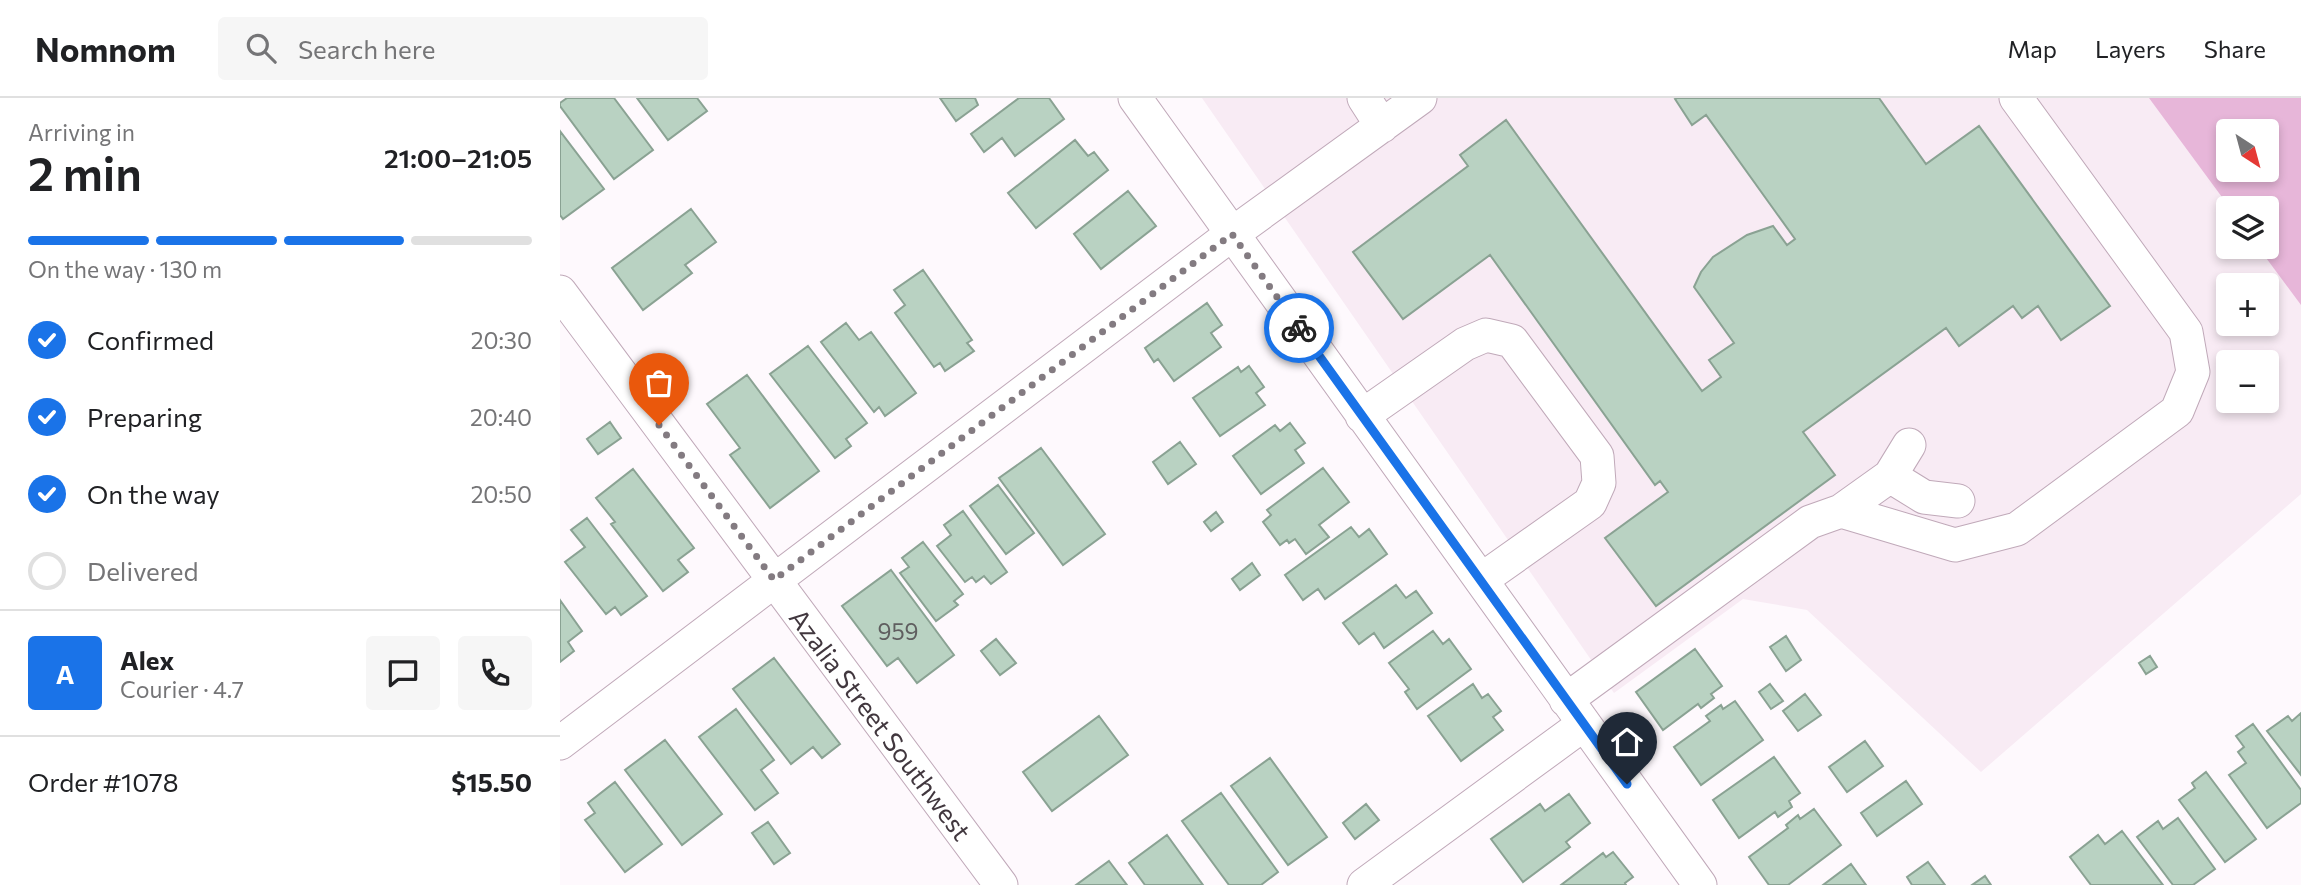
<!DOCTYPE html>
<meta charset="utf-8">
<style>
body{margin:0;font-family:Commissioner,sans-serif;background:#f6f6f6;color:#202124;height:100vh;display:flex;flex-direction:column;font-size:26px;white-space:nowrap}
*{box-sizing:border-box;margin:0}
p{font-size:23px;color:#757577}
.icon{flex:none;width:38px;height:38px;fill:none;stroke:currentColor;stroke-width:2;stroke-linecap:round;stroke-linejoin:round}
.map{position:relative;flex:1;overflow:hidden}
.sheet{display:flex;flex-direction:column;background:#fff;width:560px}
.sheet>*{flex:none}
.needle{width:46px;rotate:144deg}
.controls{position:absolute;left:1656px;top:21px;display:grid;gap:14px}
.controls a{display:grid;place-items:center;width:63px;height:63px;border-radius:7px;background:#fff;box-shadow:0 4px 10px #0003;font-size:35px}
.pin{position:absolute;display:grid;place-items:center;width:60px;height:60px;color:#fff;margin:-72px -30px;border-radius:50% 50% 50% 0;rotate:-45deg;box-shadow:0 0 7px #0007}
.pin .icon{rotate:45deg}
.courier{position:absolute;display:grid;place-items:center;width:70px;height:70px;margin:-35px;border:5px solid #1a73e8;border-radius:50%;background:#fff;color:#222;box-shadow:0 2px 9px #0007}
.summary em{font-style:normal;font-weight:600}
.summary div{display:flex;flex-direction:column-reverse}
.summary{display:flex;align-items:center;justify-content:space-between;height:119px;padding:0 28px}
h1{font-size:46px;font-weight:600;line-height:52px}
.bar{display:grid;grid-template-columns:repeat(4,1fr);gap:10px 7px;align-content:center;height:84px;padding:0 28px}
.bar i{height:9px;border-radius:5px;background:#e0e0e0}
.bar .active{background:#1a73e8}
.bar p{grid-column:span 4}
.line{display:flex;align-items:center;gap:18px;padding:0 28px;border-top:2px solid #e0e0e0}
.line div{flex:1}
.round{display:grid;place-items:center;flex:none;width:74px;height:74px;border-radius:7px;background:#f6f6f6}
ol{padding:0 28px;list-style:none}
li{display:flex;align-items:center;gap:21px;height:77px}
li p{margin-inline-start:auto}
li .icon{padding:7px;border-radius:50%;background:#1a73e8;color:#fff;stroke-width:4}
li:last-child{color:#757577}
li i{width:38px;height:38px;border:4px solid #e0e0e0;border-radius:50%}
header{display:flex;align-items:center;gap:42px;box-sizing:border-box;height:98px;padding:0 35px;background:#fff;border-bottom:2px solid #e0e0e0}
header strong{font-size:33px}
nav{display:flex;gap:38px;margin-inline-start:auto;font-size:24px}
.search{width:490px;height:63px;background:#f6f6f6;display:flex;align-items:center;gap:18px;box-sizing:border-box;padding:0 24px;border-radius:7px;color:#757577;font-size:26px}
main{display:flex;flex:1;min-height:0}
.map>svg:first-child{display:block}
.built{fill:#f8ebf4;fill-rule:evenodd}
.green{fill:#e7b6d9;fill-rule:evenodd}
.building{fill:#b9d2c2;stroke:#8aa293;stroke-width:2}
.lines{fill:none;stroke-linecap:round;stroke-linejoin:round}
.minor-casing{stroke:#c0a9b9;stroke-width:35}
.minor{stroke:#fff;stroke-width:33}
.done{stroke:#837b81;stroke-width:7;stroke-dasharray:0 12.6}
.route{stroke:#1a73e8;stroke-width:9}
.labels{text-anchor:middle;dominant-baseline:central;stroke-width:5;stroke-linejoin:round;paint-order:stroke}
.number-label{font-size:23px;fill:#5f5e5f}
.street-label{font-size:26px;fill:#41373e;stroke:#fff}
</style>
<header>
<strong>Nomnom</strong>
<div class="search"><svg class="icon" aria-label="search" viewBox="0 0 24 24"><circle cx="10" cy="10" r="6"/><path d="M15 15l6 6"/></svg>Search here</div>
<nav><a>Map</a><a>Layers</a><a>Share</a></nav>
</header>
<main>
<section class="sheet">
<div class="summary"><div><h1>2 min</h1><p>Arriving in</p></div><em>21:00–21:05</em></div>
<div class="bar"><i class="active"></i><i class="active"></i><i class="active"></i><i></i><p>On the way · 130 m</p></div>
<ol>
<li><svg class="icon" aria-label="check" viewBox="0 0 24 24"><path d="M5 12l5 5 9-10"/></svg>Confirmed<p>20:30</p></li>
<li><svg class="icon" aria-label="check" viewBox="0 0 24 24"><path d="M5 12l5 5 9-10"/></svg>Preparing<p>20:40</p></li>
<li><svg class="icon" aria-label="check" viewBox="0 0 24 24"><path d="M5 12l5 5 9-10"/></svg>On the way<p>20:50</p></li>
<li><i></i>Delivered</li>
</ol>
<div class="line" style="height:126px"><b class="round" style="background:#1a73e8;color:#fff">A</b><div><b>Alex</b><p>Courier · 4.7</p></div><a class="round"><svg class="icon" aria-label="chat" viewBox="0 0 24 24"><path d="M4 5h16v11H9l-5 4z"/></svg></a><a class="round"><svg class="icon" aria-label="phone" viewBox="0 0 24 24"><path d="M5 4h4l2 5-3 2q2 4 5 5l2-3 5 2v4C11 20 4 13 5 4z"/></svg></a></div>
<div class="line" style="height:91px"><div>Order #1078</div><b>$15.50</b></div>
</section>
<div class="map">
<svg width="1741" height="787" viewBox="0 0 1741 787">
<rect width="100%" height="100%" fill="#fef9fd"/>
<path class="built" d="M642 0H1741V396L1421 674 1247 512 1183 501 1054 595ZM1668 33H1706V72H1668ZM1668 110H1706V149H1668ZM1668 187H1706V226H1668ZM1668 264H1706V303H1668Z"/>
<path class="green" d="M1589 0H1741V207L1698 149H1706V110H1670ZM1668 33H1706V72H1668Z"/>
<path class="building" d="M7 0H54L93 52 54 81 0 8V5Z
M77 0H137L147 13 108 42Z
M380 0H415L418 7 396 23Z
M459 0H489L504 21 455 58 442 40 424 54 411 36Z
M1117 0H1319L1366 66 1419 28 1550 208 1501 242 1478 208 1462 220 1453 208 1399 248 1386 230 1243 334 1275 377 1096 508 1045 440 1108 394 1100 383 1095 387 930 157 843 221 793 154 908 68 900 57 946 22 1142 293 1161 279 1149 262 1174 245 1134 189 1141 174 1153 159 1187 137 1213 128 1227 147 1235 141 1146 17 1132 27 1115 1Z
M0 33 44 91 3 121 0 117Z
M515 42 528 58 534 54 548 72 476 130 448 95Z
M568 93 596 128 541 171 514 136Z
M131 111 156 144 125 167 132 175 83 212 52 170Z
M363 172 412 242 407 245 414 253 385 273 380 265 374 269 335 215 345 207 334 192Z
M647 205 662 227 651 235 661 249 614 283 598 261 594 264 585 250Z
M286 225 299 242 311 234 356 295 325 318 319 309 314 314 261 244Z
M248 248 307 325 286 341 291 348 275 360 210 276Z
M689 268 704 289 696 295 705 307 660 338 633 300 678 269 681 274Z
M187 277 259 373 210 410 170 357 180 350 147 306Z
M50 324 61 340 38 356 27 341Z
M730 325 745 345 735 352 744 365 701 396 673 358 715 327 720 333Z
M620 344 636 366 608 386 593 364Z
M481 350 545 436 503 467 439 380Z
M763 370 789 404 759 427 769 439 746 456 735 441 729 445 727 442 720 447 703 424 711 417 707 412Z
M73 371 134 450 118 462 128 474 103 493 51 426 55 424 36 400Z
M438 387 474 435 446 456 410 408Z
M403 413 447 474 431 486 424 478 416 484 412 479 405 484 377 448 391 437 384 427Z
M656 414 663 424 651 433 644 424Z
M27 420 87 498 61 517 55 509 46 516 5 464 25 449 11 432Z
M791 429 799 439 809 431 827 456 765 501 758 491 743 502 725 477Z
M363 444 403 496 394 503 398 507 376 523 340 475 349 469 342 460Z
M692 465 700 477 680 492 672 481Z
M331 472 394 557 357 585 338 560 327 568 282 508Z
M836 487 846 500 856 493 872 515 824 550 814 535 799 546 783 525Z
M0 502 22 533 8 544 14 553 0 564Z
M873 533 883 546 889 541 911 571 857 611 845 594 849 591 829 565Z
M1226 538 1241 562 1226 573 1210 549Z
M436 541 456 565 440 577 421 553Z
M1135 551 1162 588 1151 596 1154 600 1141 610 1138 606 1103 632 1076 594Z
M1590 558 1597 569 1586 576 1579 565Z
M214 560 280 646 262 660 253 649 231 666 173 591Z
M913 586 922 600 928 596 941 613 933 619 943 632 901 663 868 618Z
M1210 586 1223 603 1211 611 1199 594Z
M1245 596 1261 617 1238 633 1223 613Z
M1175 603 1203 642 1141 687 1114 649 1150 623 1146 618 1161 607 1163 611Z
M176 611 214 662 201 672 218 695 195 712 139 639Z
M1741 615V677L1707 633 1728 618 1732 623Z
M539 618 568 657 492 713 463 674Z
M1693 626 1741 692V705L1707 730 1669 677 1686 665 1678 654 1684 649 1676 638Z
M105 642 162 716 122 747 65 672Z
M1305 643 1323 668 1287 694 1269 669Z
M1214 659 1240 695 1229 703 1232 709 1218 719 1215 714 1179 740 1153 702Z
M710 660 767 739 728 767 671 688Z
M1646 674 1696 741 1665 764 1619 702 1635 690 1632 685Z
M1346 683 1362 706 1317 738 1301 715Z
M55 684 102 746 65 774 25 722 35 715 28 705Z
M661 695 718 774 701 787H669L622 723Z
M1009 696 1030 725 1006 744 1010 749 963 784 931 741 980 706 985 713Z
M806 706 819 722 795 741 783 725Z
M1254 711 1281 747 1228 787H1209L1189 759 1228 730 1226 727 1238 717 1240 721Z
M1618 720 1655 771 1633 787H1613L1577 739 1598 723 1603 731Z
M208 724 230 755 214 766 192 735Z
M1562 733 1603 787H1531L1510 759 1538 737 1545 746Z
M607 737 643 787H585L569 765Z
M1053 754 1073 779 1065 785 1066 787H1001L1043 755 1046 759Z
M549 763 567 787H516Z
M1368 764 1385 787H1352L1347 779Z
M1291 766 1306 787H1263Z
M1425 778 1431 787H1412Z"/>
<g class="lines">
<g class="minor-casing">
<path id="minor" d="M575 0 1140 787
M804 0 822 28
M0 194 441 787
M802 318 905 246 926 237 952 243 1037 358 1039 385 1030 405 921 482
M1330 378 1364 399 1398 403
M1281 413 1395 447 1457 431 1617 313 1633 274 1626 234 1456 0
M1006 602 1250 424 1281 413 1330 378 1349 347
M0 645 672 136 860 0
M804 787 1024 626"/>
</g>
<use href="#minor" class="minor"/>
</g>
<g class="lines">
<path class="done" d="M99 327 214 482 672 136 739 230"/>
<path class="route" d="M739 230 1067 686"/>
</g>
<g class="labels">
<g class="number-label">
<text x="338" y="533">959</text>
</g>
<g class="street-label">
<text transform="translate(321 626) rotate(53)">Azalia Street Southwest</text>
</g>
</g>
</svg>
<div class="controls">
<a><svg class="needle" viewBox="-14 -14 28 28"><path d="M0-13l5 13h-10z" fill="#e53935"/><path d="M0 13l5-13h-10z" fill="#757577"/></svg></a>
<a><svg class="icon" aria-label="layers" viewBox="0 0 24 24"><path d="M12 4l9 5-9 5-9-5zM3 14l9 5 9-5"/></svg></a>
<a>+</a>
<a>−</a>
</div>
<div class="pin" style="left:99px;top:327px;background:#ea580c"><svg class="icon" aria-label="bag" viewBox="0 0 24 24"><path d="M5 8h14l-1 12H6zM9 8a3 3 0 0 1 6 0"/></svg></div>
<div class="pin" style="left:1067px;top:686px;background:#1f2937"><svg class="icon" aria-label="home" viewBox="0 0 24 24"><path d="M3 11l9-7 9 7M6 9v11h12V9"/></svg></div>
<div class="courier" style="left:739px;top:230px"><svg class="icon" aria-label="bike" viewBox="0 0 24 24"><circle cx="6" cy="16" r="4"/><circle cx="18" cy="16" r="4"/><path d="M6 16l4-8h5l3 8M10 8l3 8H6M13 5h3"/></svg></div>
</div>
</main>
